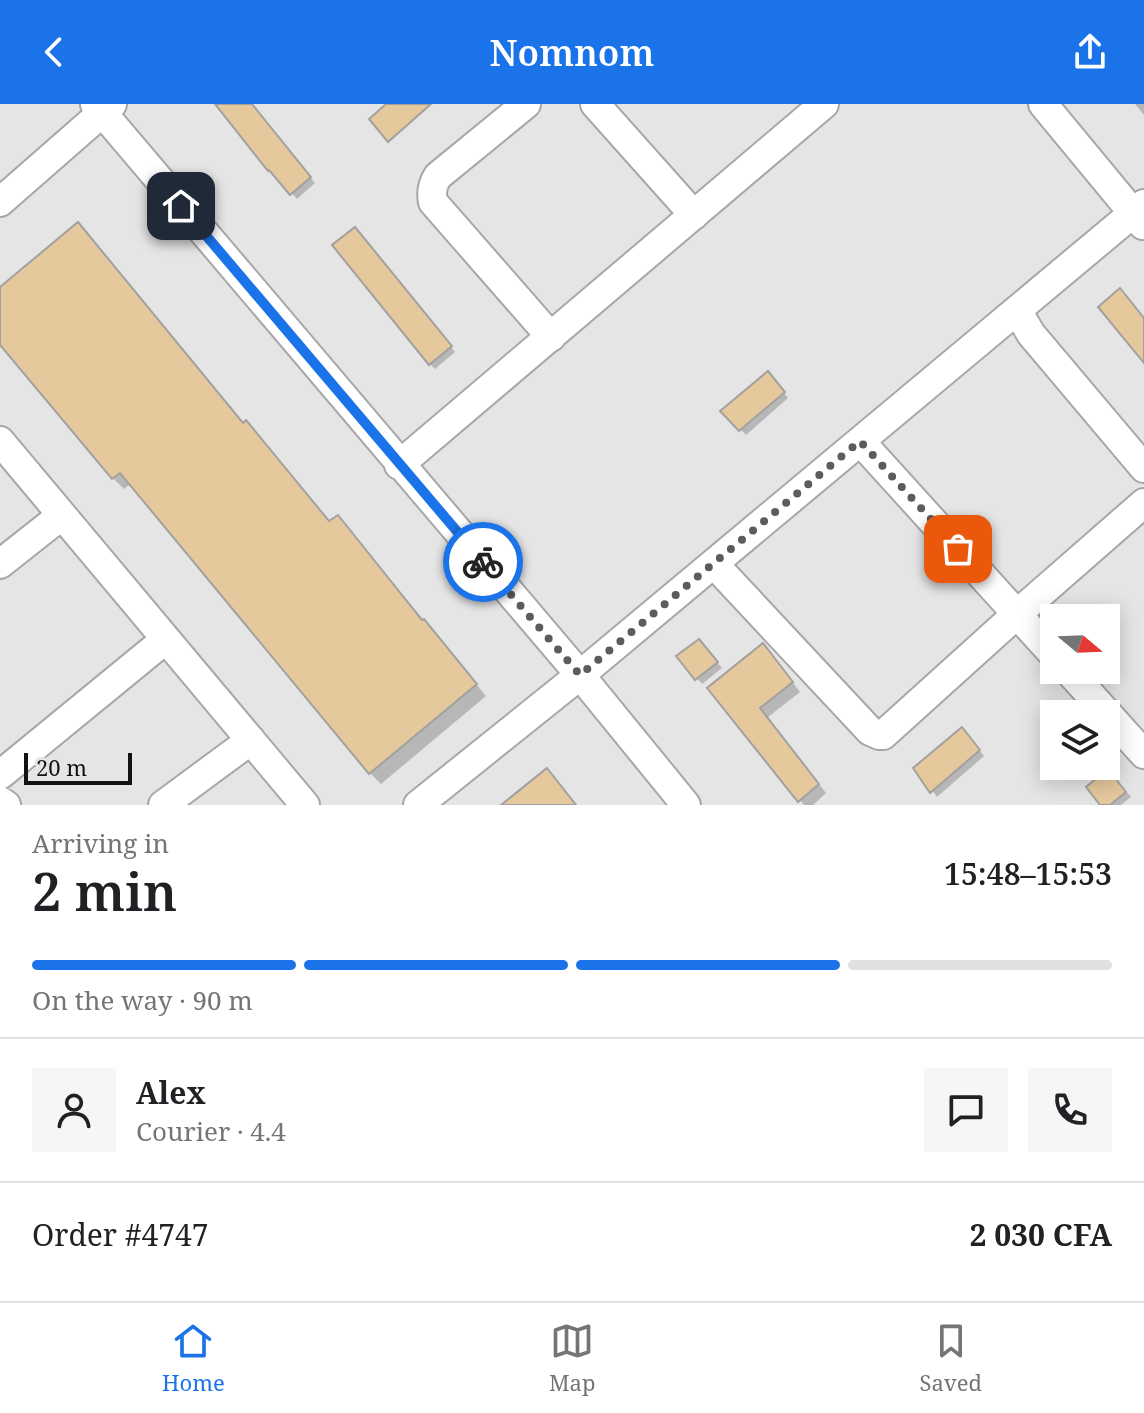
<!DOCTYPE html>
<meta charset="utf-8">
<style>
body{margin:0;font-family:"Noto Serif",serif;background:#f6f6f6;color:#202124;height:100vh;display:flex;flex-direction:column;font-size:30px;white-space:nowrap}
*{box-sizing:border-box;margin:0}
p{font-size:26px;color:#757577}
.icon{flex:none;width:44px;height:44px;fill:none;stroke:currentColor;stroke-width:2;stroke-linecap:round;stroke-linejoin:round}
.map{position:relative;height:701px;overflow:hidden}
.sheet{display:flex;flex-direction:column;background:#fff;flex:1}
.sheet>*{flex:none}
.needle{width:52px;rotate:109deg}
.controls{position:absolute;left:1040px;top:500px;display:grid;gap:16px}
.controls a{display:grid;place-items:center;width:80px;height:80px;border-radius:0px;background:#fff;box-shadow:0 4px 20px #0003;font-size:40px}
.scale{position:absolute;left:24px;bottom:20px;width:108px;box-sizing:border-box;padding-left:8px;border:4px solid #131313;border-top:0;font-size:22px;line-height:28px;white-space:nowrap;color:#131313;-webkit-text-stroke:6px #e5e5e6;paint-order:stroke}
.pin{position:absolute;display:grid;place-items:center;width:68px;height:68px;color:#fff;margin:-34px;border-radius:16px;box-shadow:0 4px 12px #0006}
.courier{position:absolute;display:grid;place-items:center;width:80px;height:80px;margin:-40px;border:6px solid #1a73e8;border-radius:50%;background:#fff;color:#222;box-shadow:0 2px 10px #0007}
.head em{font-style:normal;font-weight:600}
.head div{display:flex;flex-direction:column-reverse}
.head{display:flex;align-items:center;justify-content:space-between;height:136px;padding:0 32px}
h1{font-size:52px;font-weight:600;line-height:60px}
.bar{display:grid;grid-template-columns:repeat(4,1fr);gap:12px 8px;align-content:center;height:96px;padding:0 32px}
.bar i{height:10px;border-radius:6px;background:#e0e0e0}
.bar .current{background:#1a73e8}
.bar p{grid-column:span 4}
.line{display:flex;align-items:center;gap:20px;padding:0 32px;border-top:2px solid #e0e0e0}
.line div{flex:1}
.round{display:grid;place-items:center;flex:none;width:84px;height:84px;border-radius:0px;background:#f6f6f6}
header{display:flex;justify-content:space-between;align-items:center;height:104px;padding:0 32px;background:#1a73e8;color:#fff;font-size:36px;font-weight:600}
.dock{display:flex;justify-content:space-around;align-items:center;height:112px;border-top:2px solid #e0e0e0;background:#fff;font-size:22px;color:#757577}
.dock a{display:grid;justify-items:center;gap:4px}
.dock .current{color:#1a73e8}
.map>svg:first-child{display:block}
.shadow{fill:#0003}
.building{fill:#e6c89d;stroke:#a2a1a0;stroke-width:2}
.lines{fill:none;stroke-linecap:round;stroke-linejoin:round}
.minor-casing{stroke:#a7a7a8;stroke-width:32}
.minor{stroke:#fff;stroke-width:28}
.done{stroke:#5c5c5d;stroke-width:8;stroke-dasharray:0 14.4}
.route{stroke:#1a73e8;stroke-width:10}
</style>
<header><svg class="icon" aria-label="back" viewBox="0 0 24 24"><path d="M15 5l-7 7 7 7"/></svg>Nomnom<svg class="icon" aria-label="share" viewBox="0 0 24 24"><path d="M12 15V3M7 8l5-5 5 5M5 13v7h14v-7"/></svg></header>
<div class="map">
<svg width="1144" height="701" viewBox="0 0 1144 701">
<rect width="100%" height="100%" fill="#e5e5e6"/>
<path class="shadow" d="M1135 0H1144V11Z
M277 33 315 79 297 95 253 44Z
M360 130 455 248 435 265 430 260Z
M0 186 244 320 246 318 330 419 348 424 486 592 381 680 370 669 131 379 124 385 113 374 0 238Z
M773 275 788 294 746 331 723 308Z
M1106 530 1116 542 1106 551Z
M704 542 722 564 702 580 679 553Z
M771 550 800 588 768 613 826 689 813 701H804L800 696 710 584Z
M967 631 984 652 937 693 916 664Z
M1109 667 1131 693 1121 701H1103Z"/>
<path class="building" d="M215 0H252L311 73 290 91 269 66 268 67Z
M386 0H431L388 38 369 15Z
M78 118 243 319 246 316 329 417 338 411 422 516 424 515 477 580 369 670 120 369 112 375 0 241V183Z
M355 123 452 242 429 261 332 141Z
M1120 184 1144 214V259L1098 203Z
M768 267 785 288 739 327 720 307Z
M699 535 718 558 695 576 676 552Z
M763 539 793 578 760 604 819 680 798 698 707 584Z
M962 623 980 646 930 689 913 664Z
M547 664 576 701H501Z
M1108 665 1126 688 1110 701H1100L1086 683Z"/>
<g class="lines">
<g class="minor-casing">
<path id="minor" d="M95 0 580 571 686 701
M526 0 438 72C432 81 431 88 433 98L551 233
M595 0 694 111
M1043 0 1143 121
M0 98 112 0
M1017 206 1031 230 1144 364
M0 337 305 701
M860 337 1054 551
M399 361 824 0
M0 460 62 411
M714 460 870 627 879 631H883L1017 510 1144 399
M1068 566 1144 650
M0 671 166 535
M0 697 6 701
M163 701 251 636
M418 701 580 571 1144 100"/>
</g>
<use href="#minor" class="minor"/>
</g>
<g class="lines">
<path class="done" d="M483 458 580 571 860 337 958 445"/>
<path class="route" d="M181 102 483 458"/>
</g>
</svg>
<div class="controls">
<a><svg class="needle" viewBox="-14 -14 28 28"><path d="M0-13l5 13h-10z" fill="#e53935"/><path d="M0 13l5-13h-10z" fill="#757577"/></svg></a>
<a><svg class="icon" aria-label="layers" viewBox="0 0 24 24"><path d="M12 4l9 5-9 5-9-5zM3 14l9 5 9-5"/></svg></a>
</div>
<div class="scale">20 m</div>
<div class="pin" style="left:958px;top:445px;background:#ea580c"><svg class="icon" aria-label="bag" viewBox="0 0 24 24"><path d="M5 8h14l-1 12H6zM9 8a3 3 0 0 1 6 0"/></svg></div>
<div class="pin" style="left:181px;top:102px;background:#1f2937"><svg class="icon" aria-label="home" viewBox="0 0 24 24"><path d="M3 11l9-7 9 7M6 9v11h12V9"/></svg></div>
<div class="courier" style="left:483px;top:458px"><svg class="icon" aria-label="bike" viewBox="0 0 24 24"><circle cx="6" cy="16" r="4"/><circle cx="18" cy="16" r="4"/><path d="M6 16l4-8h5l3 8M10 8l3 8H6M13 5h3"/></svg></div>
</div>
<section class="sheet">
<div class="head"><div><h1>2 min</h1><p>Arriving in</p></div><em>15:48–15:53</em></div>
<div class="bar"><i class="current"></i><i class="current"></i><i class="current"></i><i></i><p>On the way · 90 m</p></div>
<div class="line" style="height:144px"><a class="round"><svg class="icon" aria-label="person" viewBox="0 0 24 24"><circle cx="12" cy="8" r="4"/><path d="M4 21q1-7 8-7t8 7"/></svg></a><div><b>Alex</b><p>Courier · 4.4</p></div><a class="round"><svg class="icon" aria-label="chat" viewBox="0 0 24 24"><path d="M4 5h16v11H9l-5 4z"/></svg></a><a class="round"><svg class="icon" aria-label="phone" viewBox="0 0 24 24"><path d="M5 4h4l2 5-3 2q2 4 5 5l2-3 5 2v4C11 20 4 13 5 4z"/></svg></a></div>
<div class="line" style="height:104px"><div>Order #4747</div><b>2 030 CFA</b></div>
</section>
<nav class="dock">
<a class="current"><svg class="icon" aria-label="home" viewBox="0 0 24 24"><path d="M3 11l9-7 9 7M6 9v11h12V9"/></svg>Home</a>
<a><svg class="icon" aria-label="map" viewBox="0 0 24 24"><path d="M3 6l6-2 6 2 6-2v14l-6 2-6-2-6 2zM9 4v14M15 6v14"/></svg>Map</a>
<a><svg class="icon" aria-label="saved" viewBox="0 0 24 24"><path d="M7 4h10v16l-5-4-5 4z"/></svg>Saved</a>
</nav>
